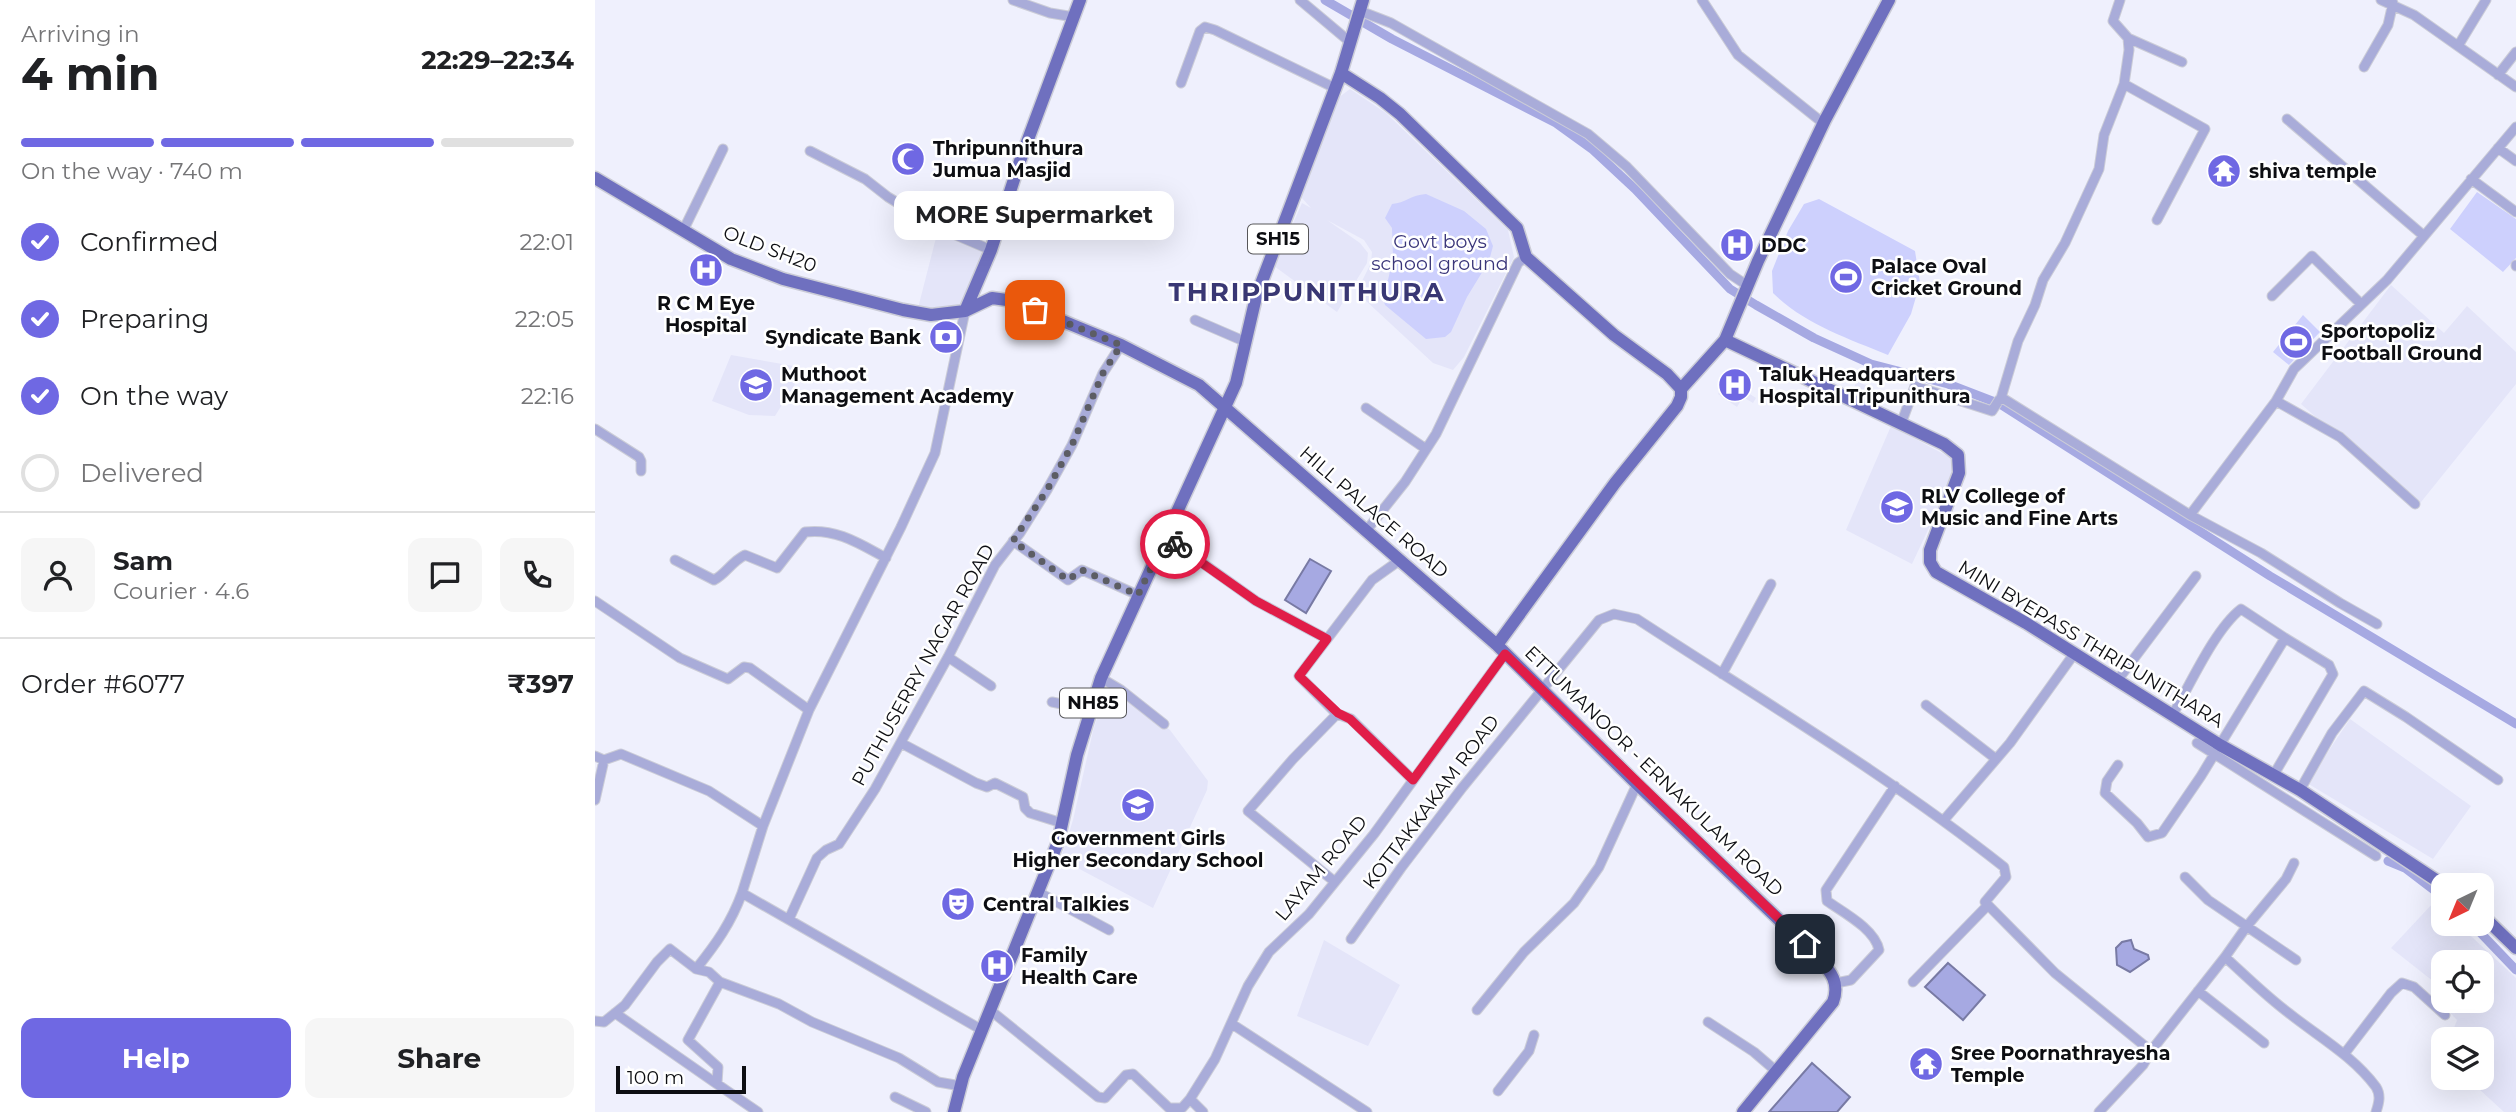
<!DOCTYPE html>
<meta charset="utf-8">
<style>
body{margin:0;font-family:Montserrat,sans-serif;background:#f6f6f6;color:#202124;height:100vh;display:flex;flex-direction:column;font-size:26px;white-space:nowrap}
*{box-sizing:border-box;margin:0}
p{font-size:23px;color:#757577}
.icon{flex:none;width:38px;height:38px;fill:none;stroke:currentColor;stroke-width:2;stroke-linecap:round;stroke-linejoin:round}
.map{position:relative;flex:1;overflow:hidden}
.panel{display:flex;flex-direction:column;background:#fff;width:595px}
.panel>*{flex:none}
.needle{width:46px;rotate:223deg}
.controls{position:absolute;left:1836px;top:873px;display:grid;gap:14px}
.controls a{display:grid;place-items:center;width:63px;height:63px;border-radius:14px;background:#fff;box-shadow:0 7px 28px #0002;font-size:35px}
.scale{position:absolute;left:21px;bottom:18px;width:130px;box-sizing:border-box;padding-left:7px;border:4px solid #0d0e12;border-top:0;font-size:19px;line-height:24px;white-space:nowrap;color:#0d0e12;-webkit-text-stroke:5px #fff;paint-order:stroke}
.pin{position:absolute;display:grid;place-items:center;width:60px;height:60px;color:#fff;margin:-30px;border-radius:14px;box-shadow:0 4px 10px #0006}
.courier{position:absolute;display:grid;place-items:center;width:70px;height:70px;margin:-35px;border:5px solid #e11d48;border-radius:50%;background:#fff;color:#222;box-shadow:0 2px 9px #0007}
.bubble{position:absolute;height:49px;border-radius:14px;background:#fff;box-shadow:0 7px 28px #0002;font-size:23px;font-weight:700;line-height:49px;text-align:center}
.head em{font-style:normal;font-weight:700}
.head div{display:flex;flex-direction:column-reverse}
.head{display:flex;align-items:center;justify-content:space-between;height:119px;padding:0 21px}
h1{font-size:46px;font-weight:700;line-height:52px}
.bar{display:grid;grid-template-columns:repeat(4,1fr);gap:10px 7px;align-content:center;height:84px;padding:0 21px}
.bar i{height:9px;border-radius:5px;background:#e0e0e0}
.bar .active{background:#6f68e3}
.bar p{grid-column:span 4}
.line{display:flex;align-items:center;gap:18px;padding:0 21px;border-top:2px solid #e0e0e0}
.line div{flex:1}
.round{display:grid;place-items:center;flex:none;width:74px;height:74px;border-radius:14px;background:#f6f6f6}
ol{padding:0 21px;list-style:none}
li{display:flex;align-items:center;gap:21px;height:77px}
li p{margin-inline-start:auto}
li .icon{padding:7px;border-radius:50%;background:#6f68e3;color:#fff;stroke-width:4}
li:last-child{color:#757577}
li i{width:38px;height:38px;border:4px solid #e0e0e0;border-radius:50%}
.action{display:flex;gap:14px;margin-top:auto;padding:14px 21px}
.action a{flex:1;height:80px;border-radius:14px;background:#6f68e3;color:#fff;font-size:28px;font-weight:700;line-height:80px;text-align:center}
.action a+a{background:#f6f6f6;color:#202124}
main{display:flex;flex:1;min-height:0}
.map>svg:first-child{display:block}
.built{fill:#e4e5f9}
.green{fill:#cdd0fd}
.water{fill:#a6a9e2;stroke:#787aa4;stroke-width:2}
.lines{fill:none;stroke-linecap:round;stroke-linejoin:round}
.canal{stroke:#a6a9e2;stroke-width:9}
.minor-casing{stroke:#cbccd7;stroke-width:11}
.major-casing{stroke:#cbccd7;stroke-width:15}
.minor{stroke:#a9acd9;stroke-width:9}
.major{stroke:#6f70bf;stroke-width:12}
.done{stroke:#5c5d64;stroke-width:7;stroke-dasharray:0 12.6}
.route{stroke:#e11d48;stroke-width:9}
.labels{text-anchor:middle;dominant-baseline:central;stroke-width:5;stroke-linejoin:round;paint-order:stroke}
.shield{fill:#fff;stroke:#565659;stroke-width:2}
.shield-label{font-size:18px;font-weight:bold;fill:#0d0e12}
.poi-label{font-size:19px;font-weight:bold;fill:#0d0e12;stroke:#fff;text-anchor:start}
.park-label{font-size:19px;fill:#3a367a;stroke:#fff}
.street-label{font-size:19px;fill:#0d0e12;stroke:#fff}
.district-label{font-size:26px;font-weight:bold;letter-spacing:2px;fill:#393773;stroke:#fff}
</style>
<main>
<section class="panel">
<div class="head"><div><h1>4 min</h1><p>Arriving in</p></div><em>22:29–22:34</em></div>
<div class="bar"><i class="active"></i><i class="active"></i><i class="active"></i><i></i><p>On the way · 740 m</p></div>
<ol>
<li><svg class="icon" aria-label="check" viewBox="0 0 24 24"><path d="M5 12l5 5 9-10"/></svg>Confirmed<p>22:01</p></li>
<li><svg class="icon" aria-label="check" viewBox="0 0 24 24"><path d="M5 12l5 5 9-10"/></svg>Preparing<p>22:05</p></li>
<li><svg class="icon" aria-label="check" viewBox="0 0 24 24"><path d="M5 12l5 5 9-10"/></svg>On the way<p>22:16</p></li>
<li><i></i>Delivered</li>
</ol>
<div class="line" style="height:126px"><a class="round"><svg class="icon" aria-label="person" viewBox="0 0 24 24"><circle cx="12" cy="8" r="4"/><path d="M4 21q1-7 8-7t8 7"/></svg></a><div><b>Sam</b><p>Courier · 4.6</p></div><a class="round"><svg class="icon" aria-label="chat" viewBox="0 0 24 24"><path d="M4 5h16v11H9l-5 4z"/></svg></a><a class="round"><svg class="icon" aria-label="phone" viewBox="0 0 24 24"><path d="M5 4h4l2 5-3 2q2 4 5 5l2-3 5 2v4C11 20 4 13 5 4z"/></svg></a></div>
<div class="line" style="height:91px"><div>Order #6077</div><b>₹397</b></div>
<div class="action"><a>Help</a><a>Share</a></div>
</section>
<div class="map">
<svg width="1921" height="1112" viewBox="0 0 1921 1112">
<rect width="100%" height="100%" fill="#eff0fd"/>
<path class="built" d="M755 89 791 113 913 230 919 257 869 357 858 370 838 363 769 299 764 287 776 263 777 252 769 240 732 220 765 243 773 253 772 263 742 312 679 266 707 203 716 208 706 197 733 120 743 98Z
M343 230 392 253 367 307 323 308Z
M1796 285 1849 333 1872 306 1921 352V384L1822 507 1706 404Z
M136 355 210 368 180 416 154 415 117 401Z
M1139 371 1153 380 1147 389 1161 398 1158 403 1148 397 1142 407 1123 394Z
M1264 382 1284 392 1278 403 1258 396 1257 392 1261 383Z
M1296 426 1358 459 1355 483 1317 564 1251 530Z
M512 686 542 705 575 730 613 781 612 790 558 908 475 864 467 855 478 820 498 731Z
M1755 719 1876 806 1838 859 1712 783Z
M1839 902 1848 911V924H1863L1921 978V1112H1909L1872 1078H1886V1040L1855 1039 1862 1020 1847 1004 1849 1001H1886V962H1848V989L1796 948Z
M729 940 805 985 773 1046 702 1016Z"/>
<path class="green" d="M1882 192 1921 219V258L1908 272 1855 229Z
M831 194 869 211 891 229 898 246 894 261 872 297 856 332 850 337 831 339 790 305 785 289 793 280 798 258 797 228 790 218 797 204C810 203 816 195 831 194Z
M1224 199 1320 251 1325 283 1316 314 1293 355C1252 338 1209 324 1178 293L1177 271 1193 231 1209 204Z
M1708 315 1725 332 1694 365 1678 352Z"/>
<path class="water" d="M715 559 736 571 711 613 690 600Z
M1536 940 1539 949 1553 955 1554 959 1535 972 1522 965 1521 948 1527 942Z
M1353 963 1390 995 1368 1020 1330 987Z
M1217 1063 1255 1097 1242 1112H1174Z"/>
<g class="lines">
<path class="canal" d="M730 0 797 39 961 123 997 149 1040 189 1135 289 1161 305 1219 338 1276 364 1353 384 1405 404 1675 576 1921 724
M1793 861 1810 868 1848 897
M1877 924 1921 970"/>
<g class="minor-casing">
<path id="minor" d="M418 0 455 13 479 17
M705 0 755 42
M1107 0 1143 55 1228 123
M1786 0 1819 15 1921 87
M765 11 796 23 993 134 1032 167 1135 274 1153 286
M1533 38 1587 62
M1863 46 1891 0
M1769 67 1793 25 1798 3
M1903 75 1921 52
M586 83 605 31 610 27 620 30 740 88
M1529 84 1610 129 1562 220
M1692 119 1829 236
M1903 148 1921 161
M215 151 270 179 293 197 342 227 396 250
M1876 179 1921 212
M88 231 128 149
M1921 266V265
M1677 296 1717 256 1766 304
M370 311 340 453 306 527 214 710 168 826 147 893 387 1030
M600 320 651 342
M1406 398 1423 341 1440 305 1448 280 1470 243 1504 169 1509 135 1529 84 1534 50 1533 38 1518 21 1525 0
M1681 401 1745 437 1820 504
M771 408 831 449
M1306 424 1320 386 1397 411 1404 400 1409 399 1595 515 1681 401 1699 369 1792 280 1921 127
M0 429 44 457 46 461V471
M1595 515 1666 553 1745 603 1782 624
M771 531 810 482 841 434 923 263 931 257
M571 537 661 601 732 639
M418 541 473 580 487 570 543 595
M80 560 119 580C131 574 136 562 150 555L182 568 210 532C241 528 265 544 291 558
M0 601 85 658 133 679 149 667 155 668 214 710
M353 657 396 686
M1127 674 1176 584
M506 678 526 690 569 724
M1522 681 1601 576
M457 702 496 710
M1331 705 1401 759
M742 714 756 719 818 780
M306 743 381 783 392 787 400 783 428 797 430 808 435 813 467 823
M1602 743 1781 856
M0 756 9 760 26 754 114 791 168 826
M1523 765 1512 781 1510 793 1542 823 1553 837 1567 833 1606 776 1690 638 1646 609C1620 629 1595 685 1578 714
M1678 776 1738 674 1734 665 1690 638
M1705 790 1737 733 1769 691 1811 717 1903 780
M0 800 9 760
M1349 820 1415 743 1479 654
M1590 877 1613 900 1701 960
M740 882 653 811 698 759 742 714 704 676 777 580 805 560
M443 892 514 930
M194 919 222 858 231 850 244 844 280 789 353 657 400 565 425 533 452 490 477 445 508 373 526 345
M756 939 806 868 867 788 1004 620 1019 614 1042 619C1166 700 1293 775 1409 867L1411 877 1390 902 1460 973 1556 1051 1548 1065 1504 1112
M1630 957C1652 977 1672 997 1695 1014 1724 1037 1758 1056 1781 1087 1786 1095 1784 1103 1781 1112
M101 969 114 972 125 982 184 1004 217 1022 304 1058 343 1082 366 1086
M1318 982 1393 905
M1241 983 1256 980 1284 950C1280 929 1249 913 1232 901L1231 890 1300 786
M1603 991 1669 1043
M395 1010 503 1097 510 1098 531 1075 538 1074 574 1108H587L595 1099
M882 1010 929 952 979 903 1004 867 1042 784
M20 1013 122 1084 123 1067 93 1040 125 982
M0 1021 9 1022 30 1005 62 962 75 949 101 969C121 944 136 923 147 893
M1113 1022 1159 1052 1181 1071
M637 1024 772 1112
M1556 1051 1630 957 1652 926 1691 879 1699 863
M1750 1053 1796 993 1807 983 1819 987 1850 1015
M122 1084 163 1112
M903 1091 934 1051 939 1035
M300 1097 331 1112
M608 1112 595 1099 620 1059 653 986 674 952 714 914 779 834 910 654"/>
</g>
<g class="major-casing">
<path id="major" d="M746 73 785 98 805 114 922 228 931 257 1019 335 1072 374 1086 389V397L1082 406 1020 483 902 645
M0 178 136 259 188 279 308 310 336 315 370 311 397 298 419 301 526 345 604 385 902 645 1042 784 1224 958C1236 972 1245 983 1238 1002L1148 1112
M370 311 396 250 425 161 485 0
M1130 340 1349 444 1363 455 1364 473 1335 550V562L1341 572 1431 623 1625 745 1705 790 1850 886
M1086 389 1130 340 1163 261 1230 120 1294 0
M1886 914 1921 948
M359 1112 368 1077 463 842 482 755 506 678 641 383 661 297 746 73 768 0"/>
</g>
<use href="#minor" class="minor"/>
<use href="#major" class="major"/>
</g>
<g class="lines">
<path class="done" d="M440 310 526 345 508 373 477 445 452 490 418 541 473 580 487 570 543 595 571 537 580 544"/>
<path class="route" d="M580 544 661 601 732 639 704 676 743 713 755 719 818 780 910 654 1210 944"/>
</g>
<defs>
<g id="mosque-disc" transform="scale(1.75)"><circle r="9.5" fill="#6f68e3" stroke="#fff"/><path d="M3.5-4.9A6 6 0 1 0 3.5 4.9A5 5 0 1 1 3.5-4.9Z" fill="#fff"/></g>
<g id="temple-disc" transform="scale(1.75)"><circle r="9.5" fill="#6f68e3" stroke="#fff"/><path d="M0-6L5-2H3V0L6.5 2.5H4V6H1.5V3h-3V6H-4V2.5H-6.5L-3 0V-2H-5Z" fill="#fff"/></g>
<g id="hospital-disc" transform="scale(1.75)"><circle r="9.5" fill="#6f68e3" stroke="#fff"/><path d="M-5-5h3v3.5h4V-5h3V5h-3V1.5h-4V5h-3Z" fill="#fff"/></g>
<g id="stadium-disc" transform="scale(1.75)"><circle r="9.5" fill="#6f68e3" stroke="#fff"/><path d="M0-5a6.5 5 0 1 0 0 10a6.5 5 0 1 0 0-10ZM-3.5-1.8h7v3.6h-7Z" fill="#fff"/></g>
<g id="bank-disc" transform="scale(1.75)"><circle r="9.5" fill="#6f68e3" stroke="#fff"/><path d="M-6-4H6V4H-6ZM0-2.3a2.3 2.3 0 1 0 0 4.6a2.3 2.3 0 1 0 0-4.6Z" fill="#fff"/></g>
<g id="university-disc" transform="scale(1.75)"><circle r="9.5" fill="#6f68e3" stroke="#fff"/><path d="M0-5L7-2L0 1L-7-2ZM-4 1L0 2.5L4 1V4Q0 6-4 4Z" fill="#fff"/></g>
<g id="school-disc" transform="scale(1.75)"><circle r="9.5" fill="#6f68e3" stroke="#fff"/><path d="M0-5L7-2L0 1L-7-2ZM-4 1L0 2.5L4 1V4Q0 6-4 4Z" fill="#fff"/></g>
<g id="theatre-disc" transform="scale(1.75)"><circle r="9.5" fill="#6f68e3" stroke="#fff"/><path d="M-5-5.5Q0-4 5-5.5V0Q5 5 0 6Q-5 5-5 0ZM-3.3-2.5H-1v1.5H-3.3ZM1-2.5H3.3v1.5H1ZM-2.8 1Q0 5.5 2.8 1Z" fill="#fff"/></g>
</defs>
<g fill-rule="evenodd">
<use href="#mosque-disc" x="313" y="159"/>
<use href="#temple-disc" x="1629" y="171"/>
<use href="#hospital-disc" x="1142" y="245"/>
<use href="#hospital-disc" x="111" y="270"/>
<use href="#stadium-disc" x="1251" y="277"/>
<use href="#bank-disc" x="351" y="337"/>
<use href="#stadium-disc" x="1701" y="342"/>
<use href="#university-disc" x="161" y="385"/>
<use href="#hospital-disc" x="1140" y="385"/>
<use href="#university-disc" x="1302" y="507"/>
<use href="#school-disc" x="543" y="805"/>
<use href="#theatre-disc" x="363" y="904"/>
<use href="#hospital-disc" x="402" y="966"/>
<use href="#temple-disc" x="1331" y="1064"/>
</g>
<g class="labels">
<g class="shield">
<rect x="653" y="224.5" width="60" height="29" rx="5"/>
<rect x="465" y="688.5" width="66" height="29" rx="5"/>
</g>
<g class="shield-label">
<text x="683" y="239">SH15</text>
<text x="498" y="703">NH85</text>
</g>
<g class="poi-label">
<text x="338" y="148">Thripunnithura<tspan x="338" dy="22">Jumua Masjid</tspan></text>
<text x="1654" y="171">shiva temple</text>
<text x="1166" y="245">DDC</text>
<text x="1276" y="266">Palace Oval<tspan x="1276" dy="22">Cricket Ground</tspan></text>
<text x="111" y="303" text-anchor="middle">R C M Eye<tspan x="111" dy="22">Hospital</tspan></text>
<text x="1726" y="331">Sportopoliz<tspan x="1726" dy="22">Football Ground</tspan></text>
<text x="326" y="337" text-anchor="end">Syndicate Bank</text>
<text x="186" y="374">Muthoot<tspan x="186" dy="22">Management Academy</tspan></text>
<text x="1164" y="374">Taluk Headquarters<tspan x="1164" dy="22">Hospital Tripunithura</tspan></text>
<text x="1326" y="496">RLV College of<tspan x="1326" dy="22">Music and Fine Arts</tspan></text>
<text x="543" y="838" text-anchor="middle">Government Girls<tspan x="543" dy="22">Higher Secondary School</tspan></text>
<text x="388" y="904">Central Talkies</text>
<text x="426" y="955">Family<tspan x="426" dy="22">Health Care</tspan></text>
<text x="1356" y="1053">Sree Poornathrayesha<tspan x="1356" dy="22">Temple</tspan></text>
</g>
<g class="park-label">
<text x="845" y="241">Govt boys<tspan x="845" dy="22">school ground</tspan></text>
</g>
<g class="street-label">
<text transform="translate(175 249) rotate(21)">OLD SH20</text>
<text transform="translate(779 512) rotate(41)">HILL PALACE ROAD</text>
<text transform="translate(1496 644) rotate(31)">MINI BYEPASS THRIPUNITHARA</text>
<text transform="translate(328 665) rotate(-61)">PUTHUSERRY NAGAR ROAD</text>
<text transform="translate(1059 771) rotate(44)">ETTUMANOOR - ERNAKULAM ROAD</text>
<text transform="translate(836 802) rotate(-53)">KOTTAKKAKAM ROAD</text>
<text transform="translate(726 868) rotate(-50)">LAYAM ROAD</text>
</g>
<g class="district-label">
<text x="712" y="292">THRIPPUNITHURA</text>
</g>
</g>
</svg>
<div class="controls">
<a><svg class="needle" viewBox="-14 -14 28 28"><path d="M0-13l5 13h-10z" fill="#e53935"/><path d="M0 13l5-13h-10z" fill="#757577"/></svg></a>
<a><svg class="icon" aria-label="locate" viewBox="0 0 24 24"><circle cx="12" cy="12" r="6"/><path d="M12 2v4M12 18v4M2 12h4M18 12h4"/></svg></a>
<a><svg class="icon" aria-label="layers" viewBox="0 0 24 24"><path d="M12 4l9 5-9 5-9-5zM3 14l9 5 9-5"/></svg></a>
</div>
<div class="scale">100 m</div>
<div class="pin" style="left:440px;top:310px;background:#ea580c"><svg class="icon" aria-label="bag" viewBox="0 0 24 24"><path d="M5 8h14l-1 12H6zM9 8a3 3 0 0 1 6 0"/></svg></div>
<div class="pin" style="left:1210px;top:944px;background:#1f2937"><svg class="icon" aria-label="home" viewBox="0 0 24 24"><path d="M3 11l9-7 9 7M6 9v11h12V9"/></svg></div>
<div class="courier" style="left:580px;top:544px"><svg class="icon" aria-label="bike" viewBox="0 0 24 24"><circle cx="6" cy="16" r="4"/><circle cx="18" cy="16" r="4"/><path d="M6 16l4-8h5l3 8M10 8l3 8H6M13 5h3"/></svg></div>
<div class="bubble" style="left:299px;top:191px;width:280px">MORE Supermarket</div>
</div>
</main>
